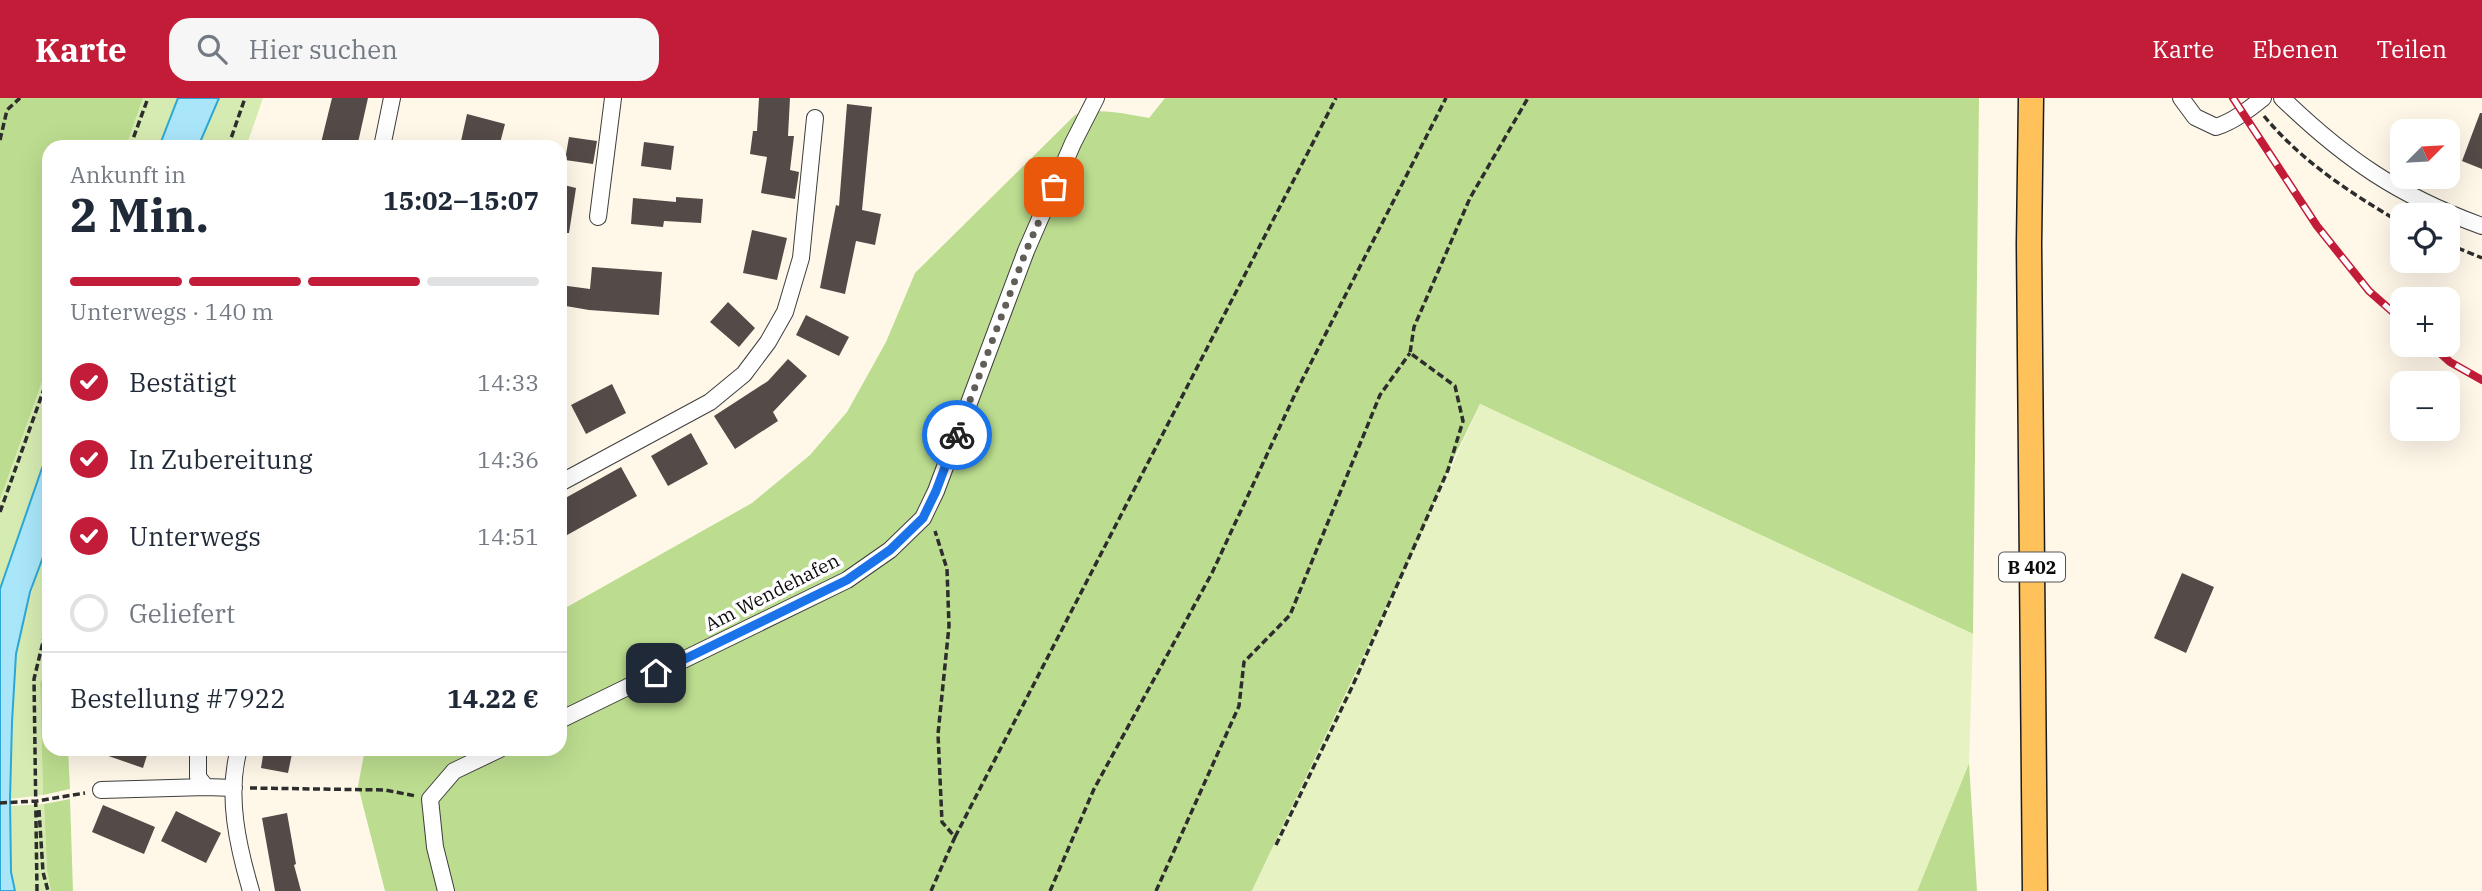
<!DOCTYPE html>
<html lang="de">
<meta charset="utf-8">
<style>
body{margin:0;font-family:"IBM Plex Serif",serif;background:#f6f6f7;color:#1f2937;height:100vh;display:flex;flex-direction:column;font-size:26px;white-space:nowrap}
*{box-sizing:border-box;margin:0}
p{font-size:23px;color:#747a83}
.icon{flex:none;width:38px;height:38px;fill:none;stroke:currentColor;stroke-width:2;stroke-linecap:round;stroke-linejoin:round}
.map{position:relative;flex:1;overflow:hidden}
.sheet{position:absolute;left:42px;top:42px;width:525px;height:616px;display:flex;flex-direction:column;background:#fff;border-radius:21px;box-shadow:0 7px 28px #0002}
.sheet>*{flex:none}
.needle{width:46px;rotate:66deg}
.buttons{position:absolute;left:2390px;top:21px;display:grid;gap:14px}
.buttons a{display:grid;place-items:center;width:70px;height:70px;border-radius:14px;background:#fff;box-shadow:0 7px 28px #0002;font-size:35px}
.pin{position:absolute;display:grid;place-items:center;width:60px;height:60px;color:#fff;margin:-30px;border-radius:14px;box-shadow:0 4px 10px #0006}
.courier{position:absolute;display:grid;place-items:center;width:70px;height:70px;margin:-35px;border:5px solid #1a73e8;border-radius:50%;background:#fff;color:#222;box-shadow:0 2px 9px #0007}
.summary em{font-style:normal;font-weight:800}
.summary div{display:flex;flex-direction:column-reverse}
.summary{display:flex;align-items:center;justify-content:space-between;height:119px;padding:0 28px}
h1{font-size:46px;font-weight:800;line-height:52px}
.bar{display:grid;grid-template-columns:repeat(4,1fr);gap:10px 7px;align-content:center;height:84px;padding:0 28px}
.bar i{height:9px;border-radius:5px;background:#e0e1e3}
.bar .active{background:#c21c39}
.bar p{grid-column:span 4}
.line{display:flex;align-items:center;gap:18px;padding:0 28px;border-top:2px solid #e0e1e3}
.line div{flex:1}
ol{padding:0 28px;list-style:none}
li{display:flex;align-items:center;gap:21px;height:77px}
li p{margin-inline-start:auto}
li .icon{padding:7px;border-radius:50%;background:#c21c39;color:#fff;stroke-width:4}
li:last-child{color:#747a83}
li i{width:38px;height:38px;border:4px solid #e0e1e3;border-radius:50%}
header{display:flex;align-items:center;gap:42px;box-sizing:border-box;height:98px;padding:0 35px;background:#c21c39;color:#fff}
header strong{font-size:33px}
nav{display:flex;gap:38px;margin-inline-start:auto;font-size:24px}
.search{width:490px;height:63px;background:#f6f6f7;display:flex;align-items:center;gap:18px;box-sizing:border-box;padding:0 24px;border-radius:21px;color:#747a83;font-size:26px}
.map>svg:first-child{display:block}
.green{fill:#d6ebb1}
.forest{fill:#bcdd8f}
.pitch{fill:#e7f2c3}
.water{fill:#aae6fa;stroke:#2da7d5;stroke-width:2}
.building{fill:#544a47}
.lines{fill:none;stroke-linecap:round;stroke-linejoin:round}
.minor-casing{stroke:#3e3e3e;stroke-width:18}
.primary-casing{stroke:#1c1c1c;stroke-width:27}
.path{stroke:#2d2d2d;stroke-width:3.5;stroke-dasharray:7 3.5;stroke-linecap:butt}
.minor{stroke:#fff;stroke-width:16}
.primary{stroke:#ffc159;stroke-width:24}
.rail-casing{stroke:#c21c39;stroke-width:8}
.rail{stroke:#fff;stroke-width:5;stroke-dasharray:16;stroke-linecap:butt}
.done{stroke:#605e59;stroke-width:7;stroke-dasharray:0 12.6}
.route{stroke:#1a73e8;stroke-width:9}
.labels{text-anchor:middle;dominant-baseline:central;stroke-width:7;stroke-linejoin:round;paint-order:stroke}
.shield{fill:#fff;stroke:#545454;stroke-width:2}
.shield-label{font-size:18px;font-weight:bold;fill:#0b0b0b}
.street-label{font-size:19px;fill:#0b0b0b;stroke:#fff}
</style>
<header>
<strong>Karte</strong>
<div class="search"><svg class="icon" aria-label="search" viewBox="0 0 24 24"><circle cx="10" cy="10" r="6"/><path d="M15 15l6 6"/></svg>Hier suchen</div>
<nav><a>Karte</a><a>Ebenen</a><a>Teilen</a></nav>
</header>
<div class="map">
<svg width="2482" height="793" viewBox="0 0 2482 793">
<rect width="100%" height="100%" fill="#fff8e9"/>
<path class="green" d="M143 0H178L159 49H126Z
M219 0H263L246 49H198Z
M49 264V350L0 491V402Z
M49 443V570L40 584 43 697 10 701C11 652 9 601 17 553 24 515 35 480 49 443Z
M44 706 47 773 51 793H15L11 774 10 708Z"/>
<path class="forest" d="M0 0H143L126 49H49V264L0 402Z
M1165 0H1979L1973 536 1480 306 1448 372 1417 445 1252 793H385L358 688 365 651H560V513L752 405 810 357 847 314 886 244 915 175 1075 17C1100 9 1124 16 1149 20Z
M49 570V651H68L70 691 43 697 40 584Z
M1969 665 1977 793H1917Z
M70 701 73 793H51L47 773 44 706Z"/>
<path class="pitch" d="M1480 306 1973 536 1969 665 1917 793H1252L1417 445Z"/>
<path class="water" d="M178 0H219L198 49H159Z
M49 350V443L30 494 16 556 12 624 10 701 11 774 15 793H0V491Z"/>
<path class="building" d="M332 0H368L357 49H320Z
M759 0H790L788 38H794L790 72 799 74 795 101 761 95 767 59 750 56 753 33H757Z
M847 6 872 9 862 112 881 116 875 147 856 143 845 196 820 190 836 107 839 108Z
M2480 15H2482V71L2462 63Z
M467 16 505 26 499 49H487L461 43Z
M569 39 597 43 593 66 565 62Z
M644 44 674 48 671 72 641 68Z
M560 86 576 90 569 135H560Z
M676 99 703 101 701 125 664 123 663 129 631 126 633 100 676 104Z
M752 132 787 140 777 182 743 175Z
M592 169 662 174 659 217 589 212 560 207V187L590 191Z
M728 204 755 230 739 249 710 224Z
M806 217 849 239 839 258 796 237Z
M788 261 807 278 773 314 778 323 735 351 714 318 768 283Z
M612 286 626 315 586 336 571 307Z
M691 335 708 366 668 388 651 358Z
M621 369 637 398 560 441V403Z
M2182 475 2214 489 2186 555 2154 540Z
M95 651H149L143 670 94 653Z
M264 651H293L288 675 261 670Z
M103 707 155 729 144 756 92 734Z
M176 713 221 735 206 765 161 743Z
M287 715 296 766 294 767 301 793H275L262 720Z"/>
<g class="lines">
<g class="minor-casing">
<path id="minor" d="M2181 0 2195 19 2216 29C2234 23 2248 12 2263 0
M2282 0C2345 61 2399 98 2482 128
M382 49 392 0
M598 119 613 0
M560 385 710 304 744 276 768 244 785 214 801 160 815 20
M560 622 847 482 890 452 923 420 936 393 1026 153 1073 45 1096 0
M198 651V679L206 689 234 690
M239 651C226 697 238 749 251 793
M101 692 206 689
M446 793 435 749 430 701 454 673 500 651"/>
</g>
<g class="primary-casing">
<path id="primary" d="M2031 0 2029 146 2035 793"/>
</g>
<path class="path" d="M2264 18C2302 64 2352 96 2403 126
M0 42 7 12 20 0
M130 49 148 0
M228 49 245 0
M2448 146 2482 160
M0 414 49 277
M250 690 385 692 416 698
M0 705 37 703 85 695
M39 712 43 774 48 793
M955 739 1336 0
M1276 747 1353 587 1448 372 1463 323 1455 288 1410 255 1414 229 1470 100 1528 0
M37 793 34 581 49 519
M931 793 955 739 942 724 938 636 949 528 947 471 935 433
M1050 793 1094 691 1212 475 1296 294 1446 0
M1156 793 1239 608 1244 564 1290 517 1380 297 1410 255"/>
<use href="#minor" class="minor"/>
<use href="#primary" class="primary"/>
<g class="rail-casing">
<path id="rail" d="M2233 0 2317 128 2369 193 2403 223
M2431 247 2450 264 2482 282"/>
</g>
<use href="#rail" class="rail"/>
</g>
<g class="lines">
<path class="done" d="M957 337 1026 153 1054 89"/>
<path class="route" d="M656 575 847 482 890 452 923 420 936 393 957 337"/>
</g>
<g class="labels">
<rect class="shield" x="1999" y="454.5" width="66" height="29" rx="5"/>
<g class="shield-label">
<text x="2032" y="469">B 402</text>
</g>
<g class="street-label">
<text transform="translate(772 494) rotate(-27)">Am Wendehafen</text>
</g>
</g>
</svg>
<div class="buttons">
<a><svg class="needle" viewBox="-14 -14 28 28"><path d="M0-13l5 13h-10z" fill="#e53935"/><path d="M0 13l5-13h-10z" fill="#747a83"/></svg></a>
<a><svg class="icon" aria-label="locate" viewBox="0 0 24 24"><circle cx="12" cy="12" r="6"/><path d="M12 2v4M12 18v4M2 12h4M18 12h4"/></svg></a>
<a>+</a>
<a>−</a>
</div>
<div class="pin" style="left:1054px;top:89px;background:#ea580c"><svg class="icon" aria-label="bag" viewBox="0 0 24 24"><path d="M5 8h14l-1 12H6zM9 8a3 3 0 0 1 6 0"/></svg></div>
<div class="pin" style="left:656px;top:575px;background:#1f2937"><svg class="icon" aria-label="home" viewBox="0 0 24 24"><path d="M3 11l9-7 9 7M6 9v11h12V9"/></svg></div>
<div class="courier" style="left:957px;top:337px"><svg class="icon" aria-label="bike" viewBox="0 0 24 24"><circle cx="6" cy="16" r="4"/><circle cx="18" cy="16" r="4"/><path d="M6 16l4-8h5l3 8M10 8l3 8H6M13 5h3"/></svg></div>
<section class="sheet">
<div class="summary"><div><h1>2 Min.</h1><p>Ankunft in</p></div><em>15:02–15:07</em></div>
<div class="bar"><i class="active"></i><i class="active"></i><i class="active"></i><i></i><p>Unterwegs · 140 m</p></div>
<ol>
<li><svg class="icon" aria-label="check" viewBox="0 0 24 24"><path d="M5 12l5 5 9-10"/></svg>Bestätigt<p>14:33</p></li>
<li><svg class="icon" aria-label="check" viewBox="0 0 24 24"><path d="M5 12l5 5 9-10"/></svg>In Zubereitung<p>14:36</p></li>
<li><svg class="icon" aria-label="check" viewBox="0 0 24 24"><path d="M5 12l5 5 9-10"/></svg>Unterwegs<p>14:51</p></li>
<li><i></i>Geliefert</li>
</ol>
<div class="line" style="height:91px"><div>Bestellung #7922</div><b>14.22 €</b></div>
</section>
</div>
